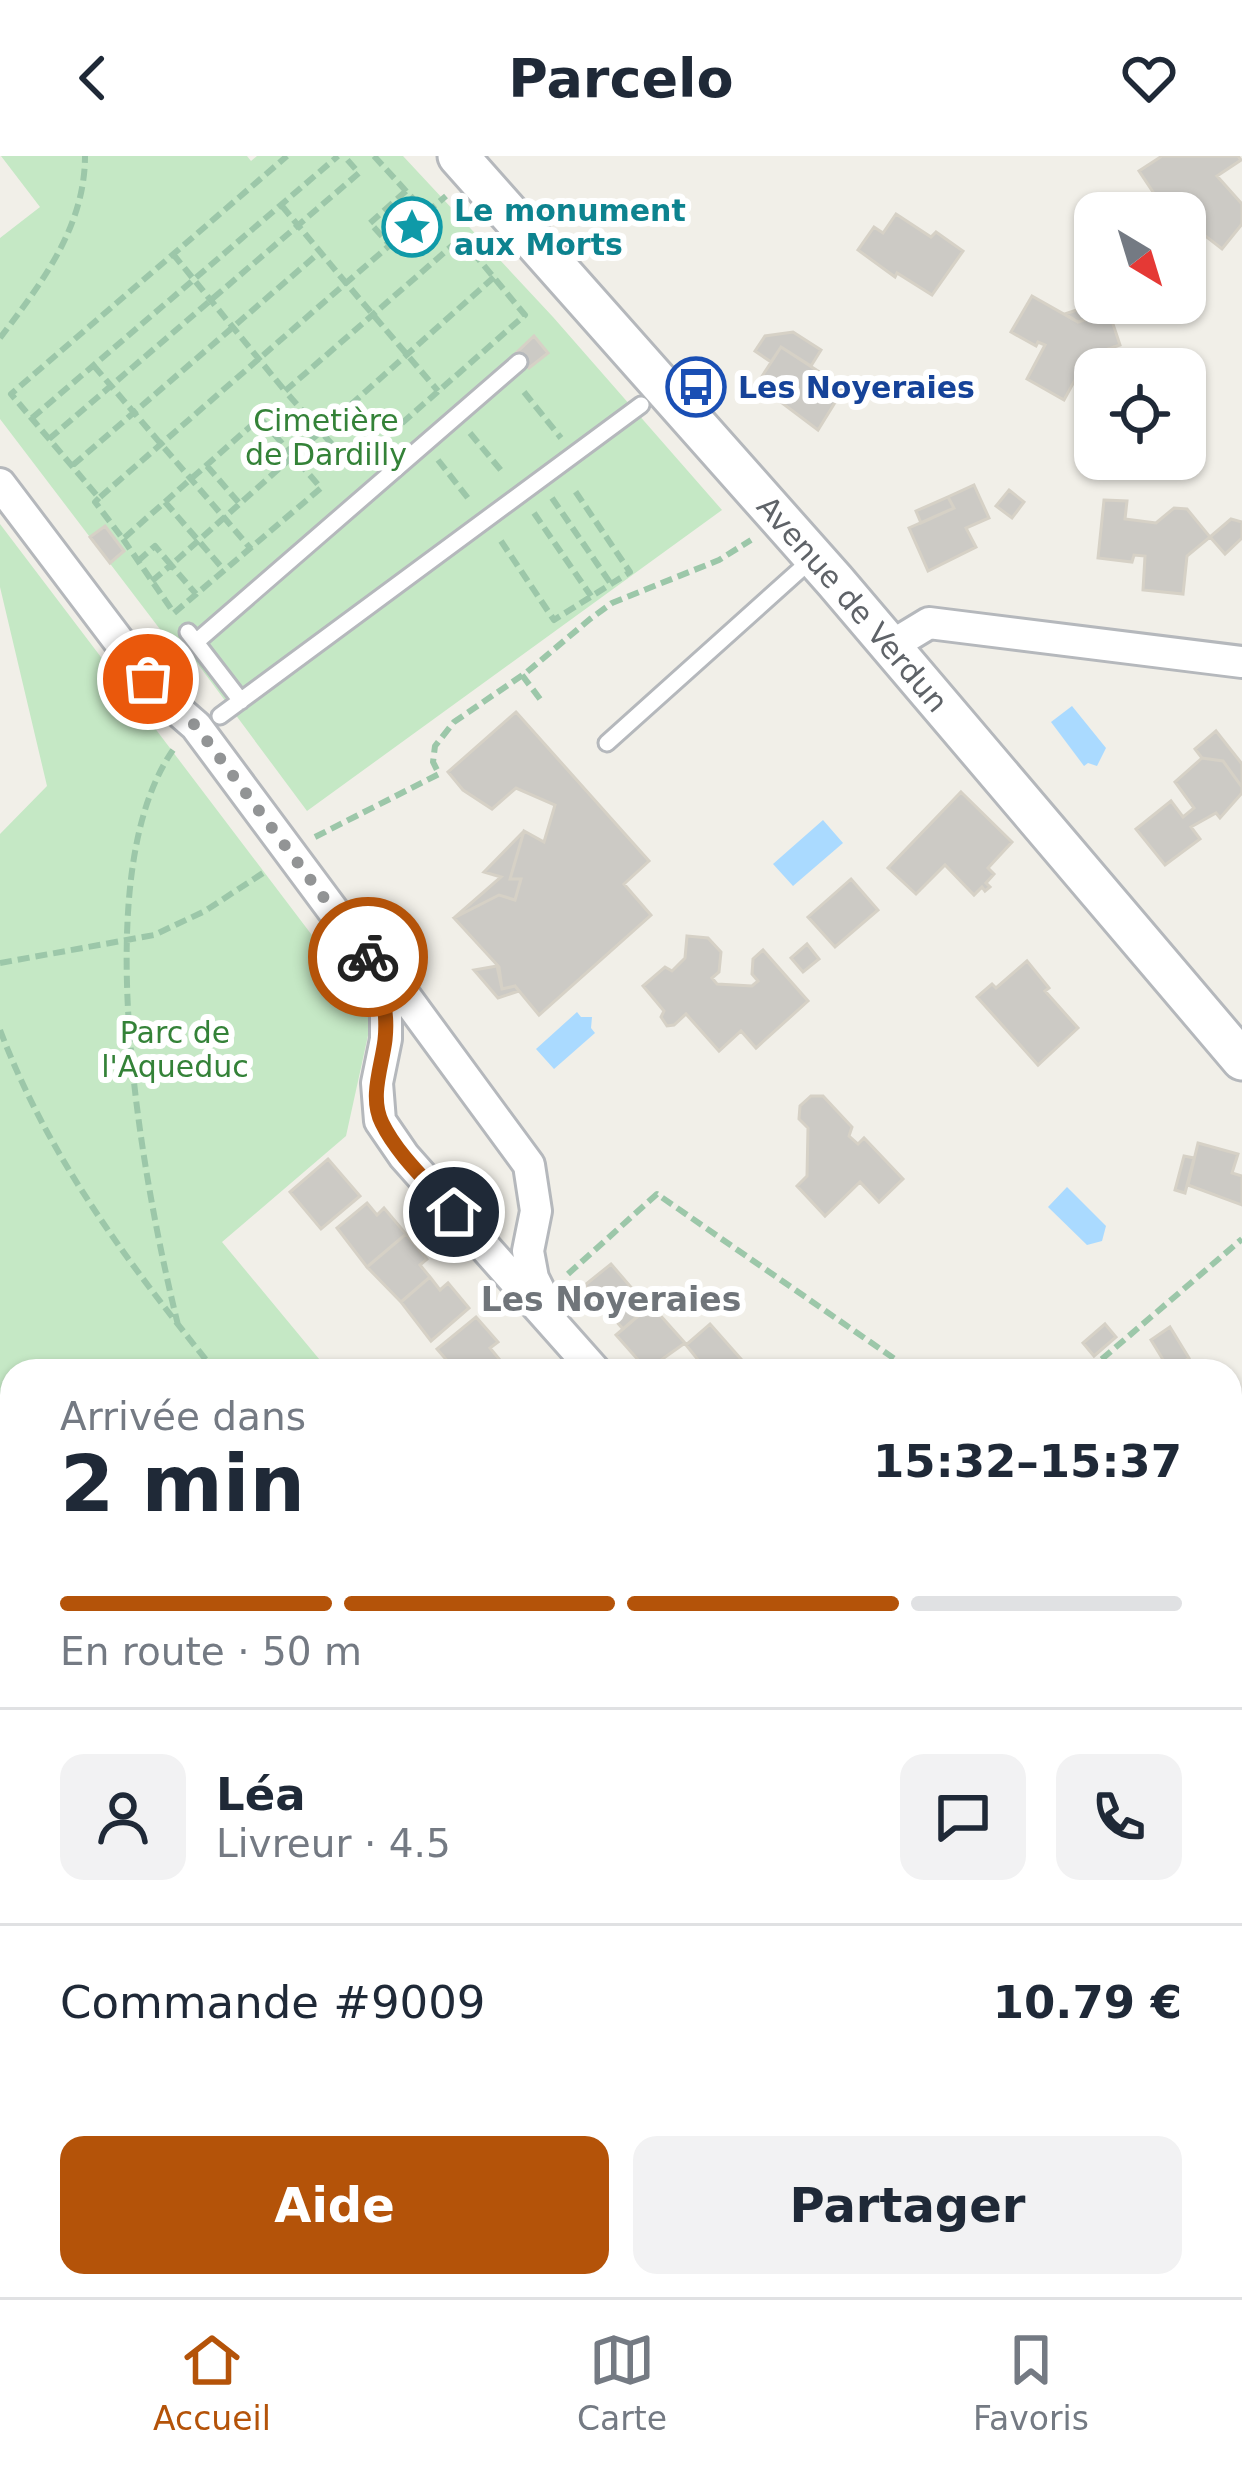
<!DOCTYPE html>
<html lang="fr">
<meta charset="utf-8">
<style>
body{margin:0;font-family:"DejaVu Sans",sans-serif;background:#f2f2f3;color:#1f2937;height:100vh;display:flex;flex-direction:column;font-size:45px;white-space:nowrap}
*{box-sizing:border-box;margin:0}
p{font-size:39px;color:#747a83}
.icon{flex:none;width:66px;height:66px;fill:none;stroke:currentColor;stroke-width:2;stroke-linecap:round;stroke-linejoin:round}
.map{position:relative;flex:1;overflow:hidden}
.side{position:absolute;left:0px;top:1203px;width:1242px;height:939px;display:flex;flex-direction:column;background:#fff;border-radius:36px 36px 0 0;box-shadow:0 3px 9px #0004}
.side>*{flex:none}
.needle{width:78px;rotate:142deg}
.fabs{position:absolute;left:1074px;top:36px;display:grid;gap:24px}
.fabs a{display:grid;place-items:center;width:132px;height:132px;border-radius:24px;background:#fff;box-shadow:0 3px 9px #0004;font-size:60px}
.pin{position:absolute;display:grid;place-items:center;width:102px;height:102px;color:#fff;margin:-51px;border:6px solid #fff;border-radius:50%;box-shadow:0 3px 12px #0007}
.courier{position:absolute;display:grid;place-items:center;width:120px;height:120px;margin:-60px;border:9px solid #b45309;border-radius:50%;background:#fff;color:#222;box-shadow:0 3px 15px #0007}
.headline em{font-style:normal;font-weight:600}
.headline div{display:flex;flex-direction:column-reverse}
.headline{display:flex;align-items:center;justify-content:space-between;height:204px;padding:0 60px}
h1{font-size:78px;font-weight:600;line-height:90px}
.bar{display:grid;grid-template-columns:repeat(4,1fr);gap:18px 12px;align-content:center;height:144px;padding:0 60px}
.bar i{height:15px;border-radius:9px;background:#e0e1e3}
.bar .on{background:#b45309}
.bar p{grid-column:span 4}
.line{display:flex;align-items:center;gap:30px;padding:0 60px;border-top:3px solid #e0e1e3}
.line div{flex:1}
.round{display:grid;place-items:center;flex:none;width:126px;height:126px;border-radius:24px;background:#f2f2f3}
.primary-button{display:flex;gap:24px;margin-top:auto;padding:24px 60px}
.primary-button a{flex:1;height:138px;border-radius:24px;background:#b45309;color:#fff;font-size:48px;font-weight:600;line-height:138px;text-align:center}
.primary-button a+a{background:#f2f2f3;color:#1f2937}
header{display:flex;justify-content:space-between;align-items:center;height:156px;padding:0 60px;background:#fff;font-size:54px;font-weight:600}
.tabs{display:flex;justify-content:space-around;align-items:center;height:168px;border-top:3px solid #e0e1e3;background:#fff;font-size:33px;color:#747a83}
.tabs a{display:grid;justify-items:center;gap:6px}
.tabs .on{color:#b45309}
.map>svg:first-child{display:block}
.green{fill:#c5e8c5}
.water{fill:#aadaff}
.building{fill:#cccac5;stroke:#d6d1c6;stroke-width:3}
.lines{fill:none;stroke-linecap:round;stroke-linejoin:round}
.service-casing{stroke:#b5b8bc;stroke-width:21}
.minor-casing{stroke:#b5b8bc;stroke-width:36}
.tertiary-casing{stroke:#b5b8bc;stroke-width:45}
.path{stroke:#9cc7a9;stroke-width:6;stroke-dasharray:12 6;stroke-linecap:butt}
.service{stroke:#fff;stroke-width:15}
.minor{stroke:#fff;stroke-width:30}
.tertiary{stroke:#fff;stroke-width:39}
.done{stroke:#929495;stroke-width:12;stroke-dasharray:0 21.6}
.route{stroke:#b45309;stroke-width:15}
.labels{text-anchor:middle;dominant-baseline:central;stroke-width:12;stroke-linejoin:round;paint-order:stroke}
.culture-label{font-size:30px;font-weight:bold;fill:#0d838f;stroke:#fff;text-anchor:start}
.transit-label{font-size:30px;font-weight:bold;fill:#164399;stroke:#fff;text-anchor:start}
.park-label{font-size:30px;fill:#348238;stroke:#fff}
.street-label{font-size:30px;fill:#5f6368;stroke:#fff}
.neighbourhood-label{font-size:33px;font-weight:bold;fill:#70757a;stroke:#fff}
</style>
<header><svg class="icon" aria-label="back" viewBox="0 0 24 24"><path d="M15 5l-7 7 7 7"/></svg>Parcelo<svg class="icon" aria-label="heart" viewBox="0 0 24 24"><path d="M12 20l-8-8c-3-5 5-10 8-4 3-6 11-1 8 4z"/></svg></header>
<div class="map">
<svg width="1242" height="2141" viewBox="0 0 1242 2141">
<rect width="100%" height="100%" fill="#f1efe8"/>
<path class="green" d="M1 0H247L251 5 257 0H403L553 161 722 354 307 655 180 484 172 489 0 263V82L40 51Z
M0 368 355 836 368 859 369 875 346 980 222 1086 329 1215H12V1509L0 1489V678L47 630 0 431Z
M2 1871 12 1888V2014L0 2070Z
M23 2130H226L239 2141H21Z
M750 2130H1082L1087 2141H751Z"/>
<path class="water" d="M1072 550 1106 592 1097 610 1088 607 1084 610 1051 566Z
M823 664 843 687 793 730 773 708Z
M577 856 581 861H592L591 872 595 877 554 913 536 893Z
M1067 1031 1106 1070 1102 1085 1087 1089 1048 1051Z"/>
<path class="building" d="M1162 0H1238L1241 4 1217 20 1242 48V68L1222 93 1185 64 1192 50 1188 46 1167 57 1139 15Z
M896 58 931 81 936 76 963 95 932 139 897 117 895 121 858 94 874 71 883 77Z
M1032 140 1078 166 1109 156 1120 189 1081 202 1076 210 1081 213 1064 244 1027 223 1045 189 1038 186 1036 190 1011 176Z
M1097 147H1106L1109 156 1078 166 1065 158Z
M793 176 821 194 811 210 781 191 771 206 755 195 765 180Z
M534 180 548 197 529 212 516 197Z
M781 191 844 232 818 274 757 228Z
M974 329 989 362 966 372 976 391 928 415 909 372 954 352 948 341Z
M1009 334 1024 346 1012 362 996 350Z
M948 341 954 352 921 367 916 355Z
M1104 344 1127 345 1125 363 1156 367 1174 352 1187 353 1210 381 1187 400 1183 438 1143 434 1145 400 1134 399 1132 406 1098 402Z
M1231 363 1242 366V382L1225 398 1210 381Z
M105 370 124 395 110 407 90 381Z
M516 556 649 705 624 728 651 759 539 859 515 830 502 833 499 811 454 762 499 739 515 744 521 723H510L524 675 544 686 555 649 516 632 492 653 463 634 448 616Z
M1216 575 1242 608V631L1223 605 1202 602 1195 593Z
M1202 602 1223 605 1242 631V637L1220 662 1216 657 1191 671 1200 683 1165 709 1136 673 1171 645 1183 661 1194 652 1175 626Z
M961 636 1012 686 988 712 994 718 986 727 990 731 985 735 982 731 974 739 945 709 916 738 888 712Z
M524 675 510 723H521L515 744 499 739 454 762 501 721 484 716Z
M851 723 878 754 835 791 808 761Z
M687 780 708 782 721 796 719 816 712 822 717 828 752 830 758 825 752 818 753 803 763 794 808 845 756 892 741 875 719 895 686 858 674 869 667 870 661 861 664 855 643 830 665 811 672 815 685 802Z
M807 788 819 803 803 816 791 802Z
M1027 805 1049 832 1045 835 1078 872 1038 909 977 841 992 828 996 832Z
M497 810 502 833 515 830 519 835 498 842 474 814Z
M811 940H823L852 971 849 980 858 988 864 982 903 1023 879 1046 860 1026 825 1060 797 1030 807 1020 808 972 799 963 800 950Z
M1198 987 1238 998 1232 1017 1242 1020V1049L1188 1029Z
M1184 1000 1194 1002 1185 1037 1175 1034Z
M328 1003 360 1040 321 1073 290 1036Z
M367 1047 377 1059 384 1052 406 1078 367 1111 337 1072Z
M406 1078 427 1103 420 1109 430 1121 401 1146 367 1111Z
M611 1108 648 1151 623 1173 585 1129Z
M430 1121 440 1134 448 1127 469 1152 431 1185 401 1146Z
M651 1149 685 1187 647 1214 616 1179Z
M476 1161 498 1186 490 1192 500 1204 487 1215H456L437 1193Z
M710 1168 748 1211 744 1215H707L686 1189Z
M1105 1168 1116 1181 1094 1200 1083 1187Z
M1170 1171 1189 1202 1170 1215 1151 1184Z
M1238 1489 1242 1494V1569L1236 1574 1230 1567V1554L1234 1551 1230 1546V1496Z
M6 1778 12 1783V1868L0 1849V1786Z
M1242 1830V1936L1230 1924V1838Z
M1242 1947V2001L1240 2002 1230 1989V1956Z
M420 2130H521L511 2141H412L424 2133Z"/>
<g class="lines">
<g class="service-casing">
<path id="service" d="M188 476 241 545
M196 486 519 206
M220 560 641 249
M607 587 812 403
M1230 1377 1242 1394
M1230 1465 1242 1457
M279 2130 291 2141
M0 2131 12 2081"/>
</g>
<g class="minor-casing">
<path id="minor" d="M0 328 158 537 196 570 372 807 386 853V883L377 927 380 965 404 1000 595 1215
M891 490 929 467 1242 506
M380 806 529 1009 536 1055 528 1095 533 1122 546 1148
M1123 2130 1128 2141"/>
</g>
<g class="tertiary-casing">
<g id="tertiary">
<path id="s1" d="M458 0 835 425 1242 904"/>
</g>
</g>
<path class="path" d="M374 0 438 70 410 92 390 89
M406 35 370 67 390 89 346 127 438 235
M282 50 346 127 99 342 11 238 287 0
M426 57 446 40
M461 82 525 159 352 311 285 235Z
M173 98 285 235
M0 182C41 128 85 71 85 0
M94 210 251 393
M524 236 561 282
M32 262 338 0
M470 277 504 318
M49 283 359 17 344 0
M438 304 471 346
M73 309 320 96
M207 310 240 348
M99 342 95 346 123 383 270 253
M552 342 611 428
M165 346 224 414
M534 357 591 440
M123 383 174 457 321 332 260 262
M501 385 554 464 630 416 573 332
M138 405 155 390 171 409 494 121
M152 425 171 409 196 438
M522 519 540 543
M173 594C85 720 143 1027 178 1169
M315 681 439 618 433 606 435 590 454 566 527 516 590 463 612 447 719 404 751 384
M0 807 154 779 205 755 263 717
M0 874C49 1003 129 1108 215 1215
M568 1118 657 1038 912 1215
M1088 1215 1242 1083
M0 1447 12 1464
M0 1762 12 1764
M0 1861 12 1881
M578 2130 579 2141"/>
<use href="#service" class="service"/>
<use href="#minor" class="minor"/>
<use href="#tertiary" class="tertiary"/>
</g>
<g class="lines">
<path class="done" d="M148 523 166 545 196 570 368 801"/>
<path class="route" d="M368 801C382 824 388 857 385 884 382 910 369 941 382 967 398 1000 430 1028 454 1056"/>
</g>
<defs>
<g id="sight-ring" transform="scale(3)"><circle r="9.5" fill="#fff" stroke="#0f9aa8" stroke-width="1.5"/><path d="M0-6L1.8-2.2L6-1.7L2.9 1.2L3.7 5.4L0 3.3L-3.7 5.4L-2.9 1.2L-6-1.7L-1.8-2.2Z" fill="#0f9aa8"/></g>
<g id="bus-ring" transform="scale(3)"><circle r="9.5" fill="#fff" stroke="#1a4fb4" stroke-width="1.5"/><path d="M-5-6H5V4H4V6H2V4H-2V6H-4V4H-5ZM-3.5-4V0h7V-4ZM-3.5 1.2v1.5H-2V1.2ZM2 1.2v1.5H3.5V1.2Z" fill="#1a4fb4"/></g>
</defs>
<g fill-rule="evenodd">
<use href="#sight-ring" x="412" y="71"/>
<use href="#bus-ring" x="696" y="231"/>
</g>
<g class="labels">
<g class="culture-label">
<text x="454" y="54">Le monument<tspan x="454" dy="34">aux Morts</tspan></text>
</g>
<g class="transit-label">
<text x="738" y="231">Les Noyeraies</text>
</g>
<g class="park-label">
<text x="326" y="264">Cimetière<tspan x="326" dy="34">de Dardilly</tspan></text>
<text x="175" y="876">Parc de<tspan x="175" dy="34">l'Aqueduc</tspan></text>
</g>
<g class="street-label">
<text stroke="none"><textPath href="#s1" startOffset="597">Avenue de Verdun</textPath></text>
</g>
<g class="neighbourhood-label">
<text x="611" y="1143">Les Noyeraies</text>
</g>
</g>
</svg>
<div class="fabs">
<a><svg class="needle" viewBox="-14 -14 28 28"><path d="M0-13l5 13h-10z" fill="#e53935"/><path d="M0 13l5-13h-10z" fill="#747a83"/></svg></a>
<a><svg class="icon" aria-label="locate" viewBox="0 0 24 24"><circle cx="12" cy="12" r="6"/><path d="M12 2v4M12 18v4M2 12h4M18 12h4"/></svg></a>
</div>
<div class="pin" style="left:148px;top:523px;background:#ea580c"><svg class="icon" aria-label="bag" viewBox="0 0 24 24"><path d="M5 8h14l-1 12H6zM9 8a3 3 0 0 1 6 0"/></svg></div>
<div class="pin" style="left:454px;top:1056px;background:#1f2937"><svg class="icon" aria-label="home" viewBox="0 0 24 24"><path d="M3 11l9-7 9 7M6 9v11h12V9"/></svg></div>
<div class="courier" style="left:368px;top:801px"><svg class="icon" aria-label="bike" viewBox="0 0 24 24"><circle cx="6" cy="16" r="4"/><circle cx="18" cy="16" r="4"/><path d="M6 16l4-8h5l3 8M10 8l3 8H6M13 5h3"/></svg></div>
<section class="side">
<div class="headline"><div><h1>2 min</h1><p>Arrivée dans</p></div><em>15:32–15:37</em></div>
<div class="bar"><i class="on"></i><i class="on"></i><i class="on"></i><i></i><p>En route · 50 m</p></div>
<div class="line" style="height:216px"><a class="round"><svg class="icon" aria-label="person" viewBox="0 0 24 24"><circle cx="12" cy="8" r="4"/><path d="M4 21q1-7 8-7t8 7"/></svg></a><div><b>Léa</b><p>Livreur · 4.5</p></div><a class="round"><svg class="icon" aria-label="chat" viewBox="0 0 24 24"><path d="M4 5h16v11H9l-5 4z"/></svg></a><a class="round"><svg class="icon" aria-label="phone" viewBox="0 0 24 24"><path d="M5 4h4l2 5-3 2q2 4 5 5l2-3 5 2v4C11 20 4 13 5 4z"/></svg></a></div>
<div class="line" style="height:156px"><div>Commande #9009</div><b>10.79 €</b></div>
<div class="primary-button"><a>Aide</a><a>Partager</a></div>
</section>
</div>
<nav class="tabs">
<a class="on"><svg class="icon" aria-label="home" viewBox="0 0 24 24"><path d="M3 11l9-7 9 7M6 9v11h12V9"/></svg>Accueil</a>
<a><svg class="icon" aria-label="map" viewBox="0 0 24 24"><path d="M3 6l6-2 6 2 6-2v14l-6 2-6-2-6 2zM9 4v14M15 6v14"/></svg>Carte</a>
<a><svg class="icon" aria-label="saved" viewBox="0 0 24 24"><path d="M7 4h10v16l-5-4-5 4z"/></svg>Favoris</a>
</nav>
